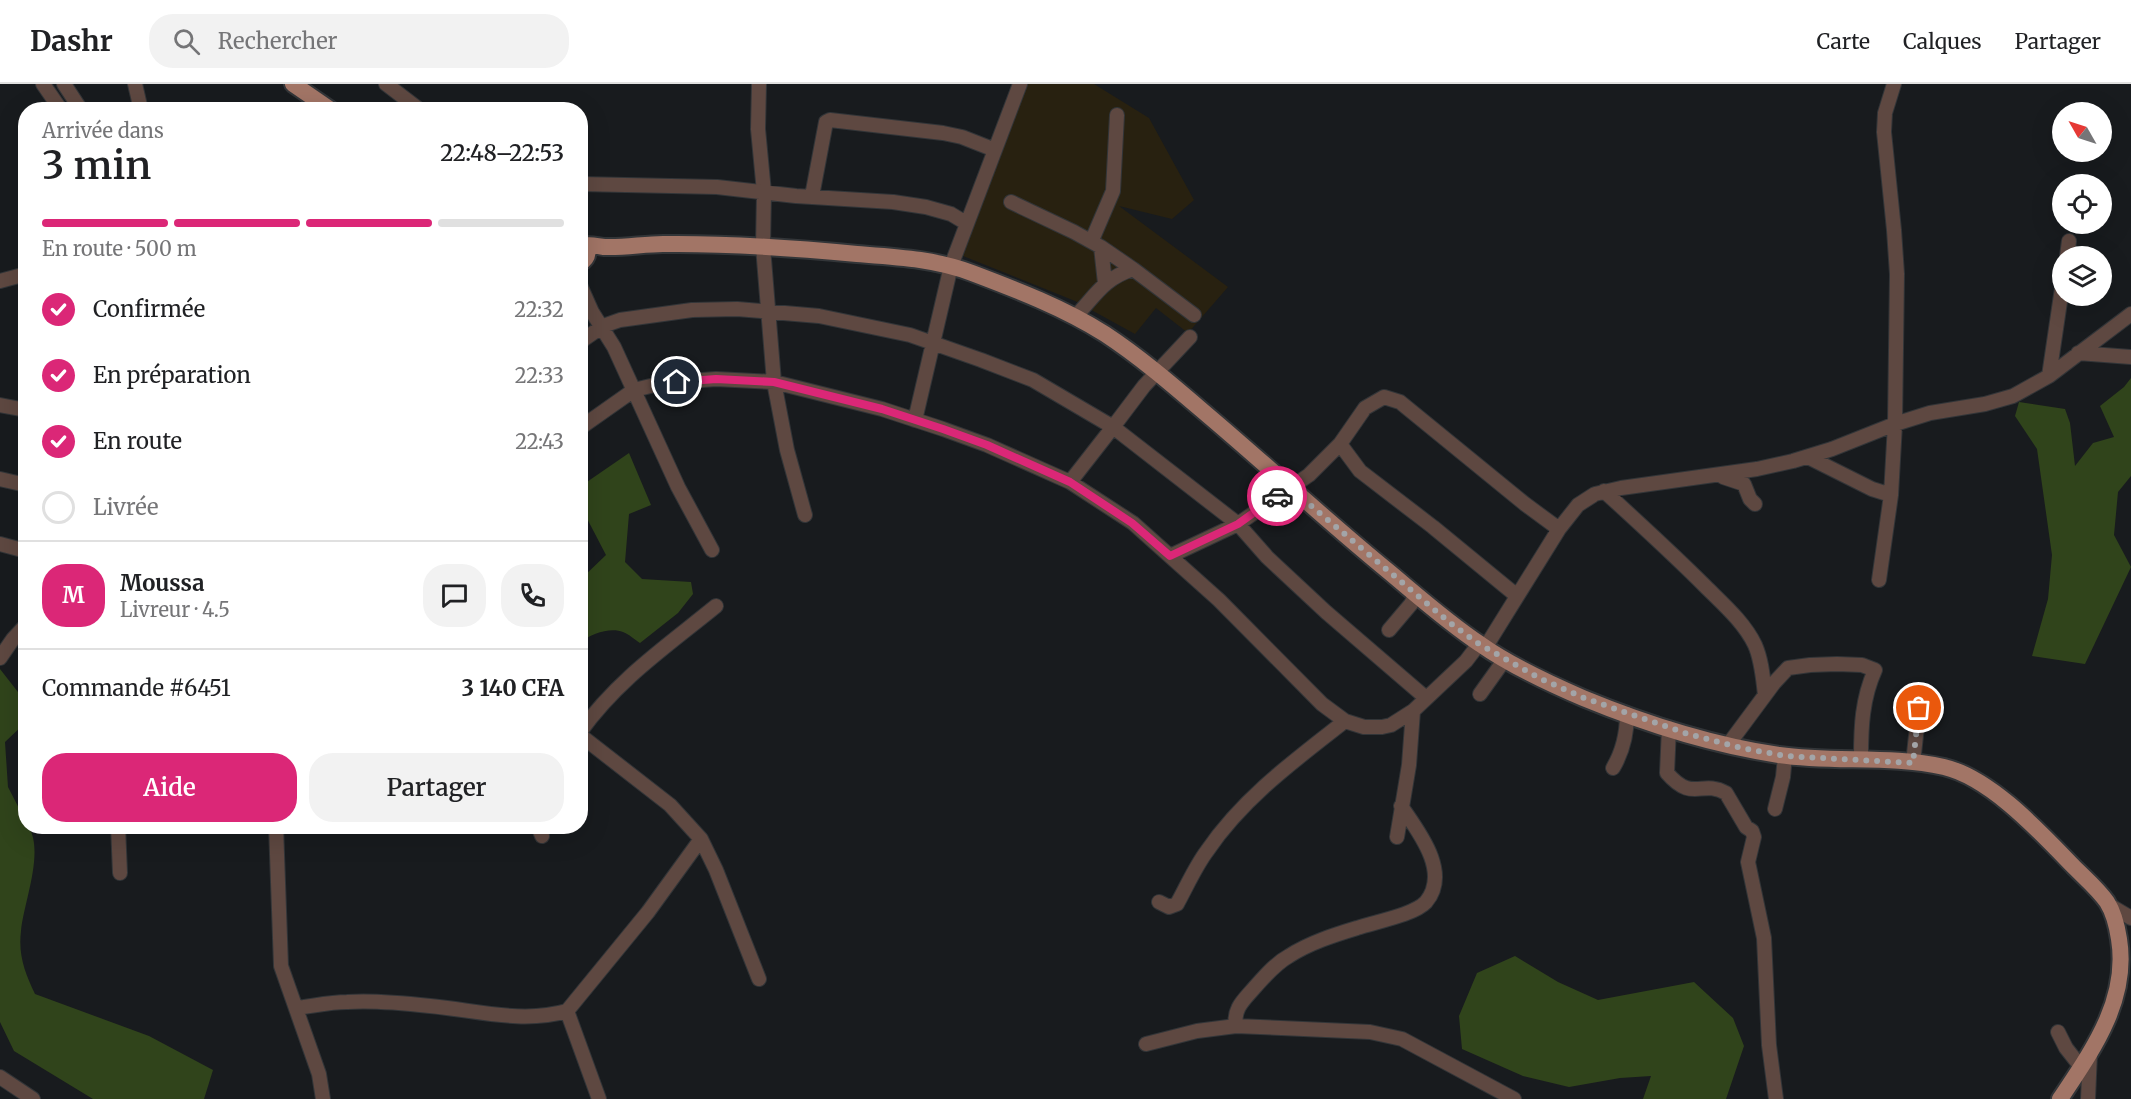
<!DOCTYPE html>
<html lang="fr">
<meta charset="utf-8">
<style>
body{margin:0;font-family:Merriweather,serif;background:#f2f2f2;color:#202124;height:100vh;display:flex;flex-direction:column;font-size:22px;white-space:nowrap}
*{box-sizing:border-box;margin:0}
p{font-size:20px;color:#757577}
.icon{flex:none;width:33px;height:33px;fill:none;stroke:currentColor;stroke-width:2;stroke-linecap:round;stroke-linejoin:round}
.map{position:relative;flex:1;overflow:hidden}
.side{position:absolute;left:18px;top:18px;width:570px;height:732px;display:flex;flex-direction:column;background:#fff;border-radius:24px;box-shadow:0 6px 24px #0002}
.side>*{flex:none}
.needle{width:39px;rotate:309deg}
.tools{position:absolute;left:2052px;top:18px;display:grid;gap:12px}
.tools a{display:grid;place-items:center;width:60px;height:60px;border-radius:50%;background:#fff;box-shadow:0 6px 24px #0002;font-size:30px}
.pin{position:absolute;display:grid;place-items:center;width:51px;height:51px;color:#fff;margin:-26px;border:3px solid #fff;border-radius:50%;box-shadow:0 2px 6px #0007}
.courier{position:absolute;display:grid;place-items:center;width:60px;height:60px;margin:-30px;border:4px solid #db2777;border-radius:50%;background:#fff;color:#222;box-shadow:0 2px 8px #0007}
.headline em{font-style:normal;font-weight:600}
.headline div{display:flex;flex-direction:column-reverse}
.headline{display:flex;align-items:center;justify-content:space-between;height:102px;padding:0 24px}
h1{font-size:39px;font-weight:600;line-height:45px}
.bar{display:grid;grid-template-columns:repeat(4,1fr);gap:9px 6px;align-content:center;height:72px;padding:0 24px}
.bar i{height:8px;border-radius:4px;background:#e0e0e0}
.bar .selected{background:#db2777}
.bar p{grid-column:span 4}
.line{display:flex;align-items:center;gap:15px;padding:0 24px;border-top:2px solid #e0e0e0}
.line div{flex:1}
.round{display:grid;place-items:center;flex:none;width:63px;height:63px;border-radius:24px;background:#f2f2f2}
ol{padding:0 24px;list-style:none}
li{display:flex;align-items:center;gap:18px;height:66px}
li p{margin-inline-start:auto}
li .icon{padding:6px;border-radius:50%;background:#db2777;color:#fff;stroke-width:4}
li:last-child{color:#757577}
li i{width:33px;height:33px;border:3px solid #e0e0e0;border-radius:50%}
.button{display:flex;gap:12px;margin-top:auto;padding:12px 24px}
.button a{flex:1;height:69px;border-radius:24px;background:#db2777;color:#fff;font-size:24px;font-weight:600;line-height:69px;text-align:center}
.button a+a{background:#f2f2f2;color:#202124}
header{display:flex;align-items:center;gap:36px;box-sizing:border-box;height:84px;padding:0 30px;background:#fff;border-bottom:2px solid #e0e0e0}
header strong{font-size:28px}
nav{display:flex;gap:33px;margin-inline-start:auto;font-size:21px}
.search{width:420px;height:54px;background:#f2f2f2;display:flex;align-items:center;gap:15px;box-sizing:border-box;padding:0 21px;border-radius:24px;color:#757577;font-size:22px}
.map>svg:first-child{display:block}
.education{fill:#282110}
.green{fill:#30441b}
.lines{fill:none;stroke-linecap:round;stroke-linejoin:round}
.minor-casing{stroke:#323538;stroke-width:16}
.major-casing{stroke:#323538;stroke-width:20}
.minor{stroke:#5e4841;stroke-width:14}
.major{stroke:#a27566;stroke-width:16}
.done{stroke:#a3a5a8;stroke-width:6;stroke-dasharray:0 10.8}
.route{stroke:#db2777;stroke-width:8}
</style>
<header>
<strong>Dashr</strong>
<div class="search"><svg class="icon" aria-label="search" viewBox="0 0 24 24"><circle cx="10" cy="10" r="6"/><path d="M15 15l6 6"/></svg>Rechercher</div>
<nav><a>Carte</a><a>Calques</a><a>Partager</a></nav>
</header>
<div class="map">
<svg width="2131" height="1015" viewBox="0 0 2131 1015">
<rect width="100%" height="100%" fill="#181b1e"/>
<path class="education" d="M1027 0H1094L1149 34 1194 116 1172 135 1119 122 1228 203 1188 249 1156 224 1135 250 1075 217 963 172 961 167 976 126Z"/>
<path class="green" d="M2131 294V392L2118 408 2114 451 2131 483 2085 580 2032 572 2048 515 2052 471 2037 365 2015 332 2019 318 2065 325 2070 339 2075 382 2093 359 2114 353 2100 322 2124 303Z
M629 369 651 421 629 430 625 478 642 495 691 498 693 510 678 529 640 559C635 556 629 550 623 548 610 543 591 550 581 558V495L606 471 581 423V402Z
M0 585 25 617V639L5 658 8 703 25 736 26 742 29 743C44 770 24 817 21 847 18 871 25 889 35 910L149 952 213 986 204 1015H93L14 967 0 938Z
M1515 872 1558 898 1598 916 1694 898 1733 934 1744 962 1726 1015H1643L1651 992 1620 994 1569 1003 1523 992 1462 965 1459 932 1477 889Z"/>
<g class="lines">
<g class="minor-casing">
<path id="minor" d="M43 0 61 26
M64 0 81 26
M135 0 141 26
M386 0 420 26
M759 0 758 45 764 108 763 163 774 298 787 366 805 431
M580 100 717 103 796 112 893 118 926 123 951 130 966 139
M812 112 826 38 830 36 943 49 962 53 995 66
M1011 118 1074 148 1101 163 1105 199
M1092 156 1113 107 1117 31
M1101 163 1133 185
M2067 172 2069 157
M0 197 26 190
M580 201 592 228 614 263 678 403 712 466
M1075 233C1096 211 1103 195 1133 185L1194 231
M580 258 603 242 620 236 692 226 737 225 819 232 910 251 981 276 1033 296 1113 343 1144 302 1190 253
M2078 269 2131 273
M2049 292 2062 204
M0 321 26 326
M915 336 951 182 1020 0
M580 344 634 306 663 299 716 295 774 298 882 325 943 345 987 361 1070 398 1133 439 1219 516 1322 620 1345 637 1364 643H1382L1391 641 1413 627
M1340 360 1360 387 1433 443 1517 512
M1808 373 1872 405 1891 411
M1723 393 1744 400 1750 415 1755 420
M0 395 26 401
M1070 398 1113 343 1238 440 1267 473 1326 528 1426 614
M1604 407C1638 438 1672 469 1705 502 1723 520 1744 538 1755 561 1762 577 1763 595 1765 611
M0 460 26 467
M1170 472 1238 440 1309 391 1340 360 1365 324 1384 313 1400 318 1525 420 1559 445
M1879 496 1891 411 1895 340 1897 190 1894 146 1884 48 1885 29 1894 0
M1389 546 1411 520 1416 510
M1485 564 1559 445 1578 421 1595 410 1621 404 1757 385 1793 377 1832 365 1895 340 1930 329 1985 320 2013 312 2049 292 2131 230
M0 574 13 555 26 541
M1480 610 1505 575
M1669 644 1667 689C1693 719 1701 695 1726 709L1746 743 1752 747 1754 753 1748 778 1764 854 1769 961 1776 1015
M580 648C618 595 667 562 716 522
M580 651 670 721 701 755 716 786 759 895
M1728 661 1774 599 1788 584 1810 581 1837 580 1862 581 1875 586C1862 615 1861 643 1861 674
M1913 679 1919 624
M1613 684C1623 667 1627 650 1627 630
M1775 725 1783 693 1785 672
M118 742 120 789
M276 742 281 882 319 990 323 1015
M538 742 542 752
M1397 753 1409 681 1413 627 1466 577 1479 560
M1159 818 1169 823 1177 820C1187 802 1195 783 1207 767 1243 714 1295 676 1345 637
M2109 821 2131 834
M296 924C313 922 330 918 347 918 374 916 403 919 430 922 475 926 522 940 567 927L648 828 701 755
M567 927 599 1015
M1236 942C1233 924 1244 916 1255 903 1265 892 1276 879 1289 872 1309 859 1334 851 1357 844 1374 838 1414 831 1426 818 1451 788 1418 747 1401 722
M2058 948 2066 964 2081 983
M1146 960 1197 947 1236 942 1370 948 1402 955 1514 1015
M0 993 33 1015
M2088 1015 2090 969"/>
</g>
<g class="major-casing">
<path id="major" d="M293 0 331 26
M580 158C590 163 590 173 580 179
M585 161C592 161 598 162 604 163 624 164 644 160 663 160 727 159 793 164 857 170 896 173 936 175 972 189 1017 206 1064 224 1105 250 1143 275 1177 305 1211 334 1271 385 1328 438 1388 487 1418 512 1447 538 1480 560 1511 582 1548 599 1583 614 1646 640 1712 661 1779 671 1834 679 1890 671 1944 683 1991 694 2041 749 2074 783 2085 794 2098 805 2107 818 2114 829 2117 842 2119 855 2129 916 2092 967 2060 1015"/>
</g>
<use href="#minor" class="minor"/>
<use href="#major" class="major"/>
</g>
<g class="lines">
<path class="done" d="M1277 412 1290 404 1449 538 1479 560 1539 594 1584 614 1688 650 1742 664 1785 672 1913 679 1919 624"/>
<path class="route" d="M677 298 716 295 774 298 882 325 943 345 987 361 1070 398 1132 439 1170 472 1238 440 1277 412"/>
</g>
</svg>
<div class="tools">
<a><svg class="needle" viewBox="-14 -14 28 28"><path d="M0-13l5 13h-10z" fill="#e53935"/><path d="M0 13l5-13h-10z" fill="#757577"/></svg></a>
<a><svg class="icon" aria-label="locate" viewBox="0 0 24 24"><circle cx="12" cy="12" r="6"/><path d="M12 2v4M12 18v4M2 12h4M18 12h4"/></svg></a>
<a><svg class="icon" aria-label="layers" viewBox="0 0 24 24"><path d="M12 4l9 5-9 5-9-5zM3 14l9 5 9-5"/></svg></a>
</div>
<div class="pin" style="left:1919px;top:624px;background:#ea580c"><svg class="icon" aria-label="bag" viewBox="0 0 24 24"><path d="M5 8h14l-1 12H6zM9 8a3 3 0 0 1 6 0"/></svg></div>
<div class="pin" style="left:677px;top:298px;background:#1f2937"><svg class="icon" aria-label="home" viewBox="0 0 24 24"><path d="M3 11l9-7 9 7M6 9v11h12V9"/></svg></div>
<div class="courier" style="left:1277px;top:412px"><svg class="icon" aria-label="car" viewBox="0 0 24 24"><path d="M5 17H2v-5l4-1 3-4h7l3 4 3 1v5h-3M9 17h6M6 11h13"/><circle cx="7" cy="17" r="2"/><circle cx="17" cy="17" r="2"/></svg></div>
<section class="side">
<div class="headline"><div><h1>3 min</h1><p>Arrivée dans</p></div><em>22:48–22:53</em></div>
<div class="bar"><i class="selected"></i><i class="selected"></i><i class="selected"></i><i></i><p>En route · 500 m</p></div>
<ol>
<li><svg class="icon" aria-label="check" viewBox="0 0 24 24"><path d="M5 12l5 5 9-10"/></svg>Confirmée<p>22:32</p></li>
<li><svg class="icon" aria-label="check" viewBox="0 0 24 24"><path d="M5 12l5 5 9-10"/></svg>En préparation<p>22:33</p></li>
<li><svg class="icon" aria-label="check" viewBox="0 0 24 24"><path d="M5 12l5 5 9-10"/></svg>En route<p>22:43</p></li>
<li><i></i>Livrée</li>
</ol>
<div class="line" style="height:108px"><b class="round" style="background:#db2777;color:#fff">M</b><div><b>Moussa</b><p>Livreur · 4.5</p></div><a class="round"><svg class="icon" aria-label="chat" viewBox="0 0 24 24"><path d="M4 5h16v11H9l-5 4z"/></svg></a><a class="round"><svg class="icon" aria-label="phone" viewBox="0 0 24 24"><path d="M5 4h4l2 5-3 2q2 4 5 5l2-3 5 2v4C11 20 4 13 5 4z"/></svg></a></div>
<div class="line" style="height:78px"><div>Commande #6451</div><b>3 140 CFA</b></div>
<div class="button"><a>Aide</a><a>Partager</a></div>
</section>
</div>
